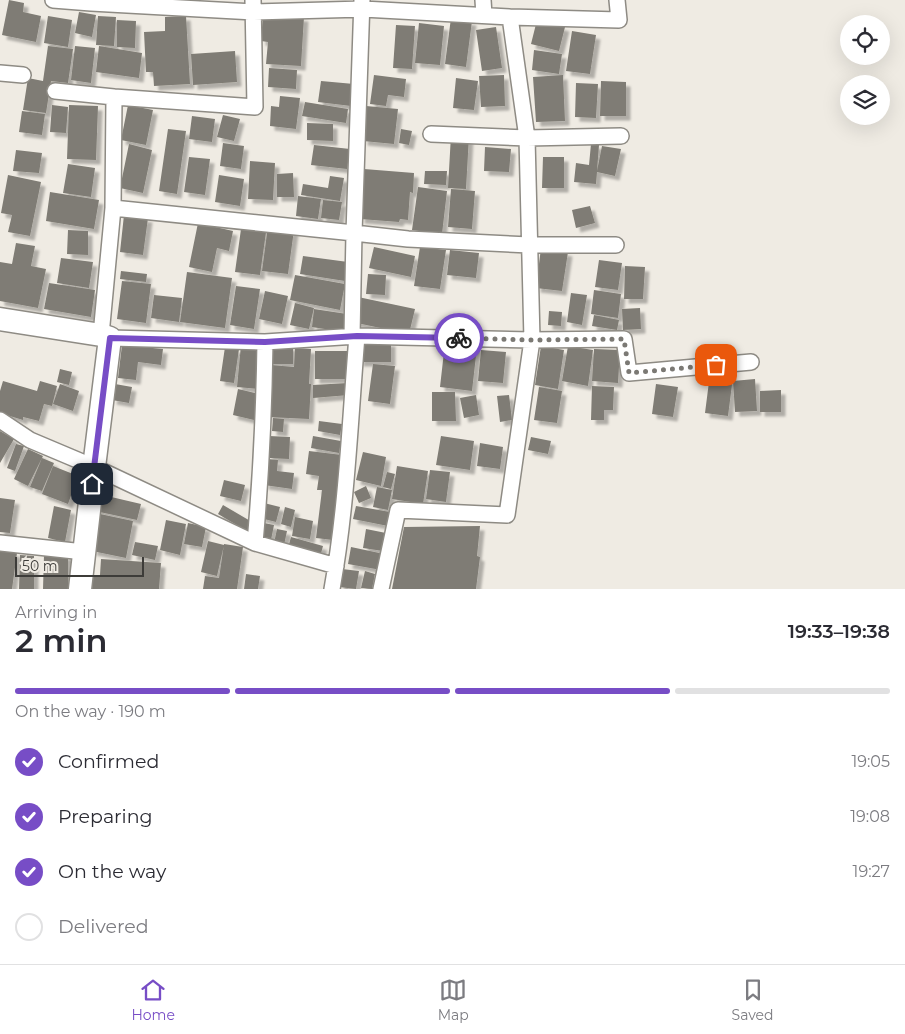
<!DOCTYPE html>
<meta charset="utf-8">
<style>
body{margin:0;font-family:Montserrat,sans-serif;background:#f7f7f7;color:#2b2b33;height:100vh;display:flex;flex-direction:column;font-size:19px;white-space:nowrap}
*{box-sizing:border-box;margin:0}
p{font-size:16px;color:#7c7c81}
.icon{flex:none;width:28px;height:28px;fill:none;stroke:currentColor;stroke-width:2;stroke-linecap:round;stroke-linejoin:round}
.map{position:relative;height:589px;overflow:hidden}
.details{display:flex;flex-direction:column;background:#fff;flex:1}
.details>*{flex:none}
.tools{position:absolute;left:840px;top:15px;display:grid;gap:10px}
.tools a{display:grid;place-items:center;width:50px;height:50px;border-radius:50%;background:#fff;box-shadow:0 5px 20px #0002;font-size:25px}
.scale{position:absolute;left:15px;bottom:12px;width:129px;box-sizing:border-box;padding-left:5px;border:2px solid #3d3c39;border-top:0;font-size:14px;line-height:18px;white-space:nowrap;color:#3d3c39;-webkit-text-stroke:4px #efebe3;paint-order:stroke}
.pin{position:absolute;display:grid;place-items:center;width:42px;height:42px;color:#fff;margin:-21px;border-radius:10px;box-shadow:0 2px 8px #0006}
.courier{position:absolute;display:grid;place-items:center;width:50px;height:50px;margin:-25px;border:4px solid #774dc6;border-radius:50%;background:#fff;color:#222;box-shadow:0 1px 6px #0007}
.summary em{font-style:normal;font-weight:600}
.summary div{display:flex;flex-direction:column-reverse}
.summary{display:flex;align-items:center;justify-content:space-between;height:85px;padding:0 15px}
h1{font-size:32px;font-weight:600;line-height:38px}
.bar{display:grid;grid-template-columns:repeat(4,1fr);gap:8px 5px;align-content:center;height:60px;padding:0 15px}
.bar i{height:6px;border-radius:4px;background:#e1e1e2}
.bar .active{background:#774dc6}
.bar p{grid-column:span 4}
ol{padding:0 15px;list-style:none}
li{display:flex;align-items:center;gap:15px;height:55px}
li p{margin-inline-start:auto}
li .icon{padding:5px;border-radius:50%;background:#774dc6;color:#fff;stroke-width:4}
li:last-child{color:#7c7c81}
li i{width:28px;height:28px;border:2px solid #e1e1e2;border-radius:50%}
.dock{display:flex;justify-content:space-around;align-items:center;height:70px;border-top:1px solid #e1e1e2;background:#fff;font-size:14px;color:#7c7c81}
.dock a{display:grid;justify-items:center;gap:2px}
.dock .active{color:#774dc6}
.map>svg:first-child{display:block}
.building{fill:#7f7c74;filter:url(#shadow)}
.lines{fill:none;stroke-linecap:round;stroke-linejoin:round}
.street-casing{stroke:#8e8b84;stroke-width:18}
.secondary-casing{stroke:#8e8b84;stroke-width:25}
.street{stroke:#fff;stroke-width:15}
.secondary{stroke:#fff;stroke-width:22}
.done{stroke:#7b7974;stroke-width:5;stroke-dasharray:0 9}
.route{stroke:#774dc6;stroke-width:6}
</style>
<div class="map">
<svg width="905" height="589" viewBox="0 0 905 589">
<defs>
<filter id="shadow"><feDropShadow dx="4.5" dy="4.5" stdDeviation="1" flood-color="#0004"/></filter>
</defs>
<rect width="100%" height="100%" fill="#efebe3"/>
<path class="building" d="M9 0 24 3 23 12 41 16 36 42 2 35Z
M79 12 96 15 92 37 75 33Z
M263 14 304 17 301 66 266 64 268 42 261 41Z
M48 16 72 20 68 47 44 43Z
M98 16 116 17 114 46 96 45Z
M186 16 190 84 154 86 153 72H146L144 32 165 31V17Z
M451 18 472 21 466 67 445 64Z
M117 20 136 21 135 48 117 47Z
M537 20 565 27 559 51 531 44Z
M419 23 444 26 440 65 415 63Z
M396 25 415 26 412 69 393 68Z
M496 27 502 68 482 71 476 30Z
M572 31 596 35 590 74 566 71Z
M48 46 73 49 68 83 51 81 46 113 23 110 28 78 43 81Z
M75 46 95 48 91 83 71 80Z
M99 46 142 53 139 78 96 72Z
M534 50 562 54 559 74 532 70Z
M235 51 237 82 193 85 191 54Z
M269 68 297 70 296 89 268 87Z
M374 75 406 79 404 97 388 95 386 106 370 104Z
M504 75 505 106 481 107 479 76Z
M563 75 565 121 536 122 533 77Z
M456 78 478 81 474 110 453 108Z
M321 81 354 84 351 106 318 102Z
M601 81 626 82V116H600Z
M576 83 598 84 596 118 575 117Z
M280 96 300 98 296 129 270 126 271 106 279 107Z
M305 102 348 109 346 123 302 116Z
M52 105 68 107 66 133 50 132Z
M69 105 98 106 96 160 67 159Z
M128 105 153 110 146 145 121 140Z
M366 106 398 109 394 144 363 141Z
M22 111 45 114 42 135 19 132Z
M223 115 240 119 234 141 217 137Z
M192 116 215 119 212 142 189 139Z
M307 123 333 124V141L307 140Z
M168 129 186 131 177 194 159 191Z
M401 129 412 131 409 145 399 143Z
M451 135 469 136 466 189 448 188Z
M223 143 244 146 241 169 220 166Z
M129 144 152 150 143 193 120 188Z
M591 144 599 145 597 171 602 146 621 149 615 176 597 172 596 184 574 182 576 163 589 165Z
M314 145 350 149 347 169 311 165Z
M485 147 511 149 509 172 484 171Z
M16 150 42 153 39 173 13 171Z
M189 157 210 159 205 195 184 192Z
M543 157H564V188H542Z
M250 161 275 163 273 200 248 199Z
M68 164 95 168 91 197 63 193Z
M364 169 414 173 413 193 410 192 408 220 400 219 399 222 360 219Z
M425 171H447L446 185 424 184Z
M293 173 294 197H277V174Z
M8 175 41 182 30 236 8 232 12 215 1 213Z
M219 175 244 179 240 206 215 202Z
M330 176 344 178 340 201 301 195 303 184 328 188Z
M418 187 447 191 442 234 412 230Z
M451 189 475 191 472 229 448 227Z
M50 192 99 200 94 229 46 221Z
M298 196 321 199 318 219 296 216Z
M323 200 342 202 339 220 321 218Z
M590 206 595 223 576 228 572 210Z
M124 215 148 218 143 255 120 252Z
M242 222 267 225 260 275 235 272Z
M198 223 233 231 229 251 217 248 212 272 189 267Z
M268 226 294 230 288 274 262 271Z
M68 230 88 231V255L67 254Z
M16 243 35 246 31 266 46 269 38 308 0 301V262L12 264Z
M374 247 415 256 411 277 369 268Z
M420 247 446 250 440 289 414 286Z
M541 248 568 252 562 291 536 288Z
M450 250 479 253 476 278 447 275Z
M303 256 348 262 345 281 300 274Z
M61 258 93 262 89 288 57 283Z
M599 260 622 263 618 290 595 287Z
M625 266 645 267 643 299H624Z
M121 271 147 274 146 282 120 279Z
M187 272 232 278 225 328 180 322Z
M368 274 386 275 385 295 366 294Z
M295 275 345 284 340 310 290 300Z
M122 281 151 284 146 323 117 319Z
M49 283 95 290 91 317 44 309Z
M236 286 260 289 254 329 230 325Z
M594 290 621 294 618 318 591 314Z
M265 291 288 296 282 324 259 319Z
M571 293 587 295 582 325 567 322Z
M154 295 182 298 179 322 151 318Z
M358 297 415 309 409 334 352 322Z
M295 303 314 308 309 329 290 325Z
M640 308 641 329 623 330 622 309Z
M314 309 347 314 344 332 312 327Z
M549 311 562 312 561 326 548 325Z
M594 315 619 320 617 330 592 326Z
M359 341 391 342V362H359Z
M445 343 477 347 472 391 440 387Z
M122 345 163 349 161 365 138 362 136 380 118 378Z
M241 345 263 347 258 389 237 387Z
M268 345 293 346V364H267Z
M541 346 564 350 558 389 535 385Z
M568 346 593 350 588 386 562 381Z
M225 347 239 349 234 383 220 381Z
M295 348 311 349 309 384H311L309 419 268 417 271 365 294 367Z
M594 349 620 350 618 383 592 381Z
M481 350 506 352 503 383 478 381Z
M315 351H352V379H315Z
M373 364 395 366 390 404 368 401Z
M60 369 72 372 69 385 57 382Z
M710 374 733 377 728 416 705 413Z
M755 379 757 411 735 412 733 381Z
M3 381 37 391 40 381 57 386 52 406 44 404 39 421 23 417V420L0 413V391Z
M348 383 349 395 313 398V385Z
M60 384 79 391 73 411 53 404Z
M115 384 132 387 129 403 112 400Z
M656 384 678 387 673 417 652 414Z
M592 386 614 387 613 410H604V420H591Z
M539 387 562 391 557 423 534 420Z
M238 389 259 394 254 420 233 415Z
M781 390V412H760V391Z
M432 392H455L456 421H432Z
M476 395 479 415 464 418 460 398Z
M509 395 512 420 500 422 497 396Z
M273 418 284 419 283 432 272 431Z
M319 421 342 424 340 435 318 431Z
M0 431 14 439 0 463Z
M269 436 290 437 289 459 268 458Z
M313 436 341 441 339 453 311 448Z
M441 436 474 441 470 470 436 465Z
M531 437 551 441 548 454 528 450Z
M480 443 503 447 500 469 477 466Z
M16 444 24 446 15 471 7 468Z
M28 449 43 456 28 486 14 479Z
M309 451 342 455 333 540 316 538 322 490H317L319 476 306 474Z
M363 452 386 457 381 486 356 480Z
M42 458 54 463 42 491 30 487Z
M268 459 278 460 277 471 294 473 292 489 264 485Z
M53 466 78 476 68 504 42 494Z
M397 466 428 471 423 504 392 499Z
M430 470 450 472 446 502 426 499Z
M387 472 395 474 391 489 383 487Z
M102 480 110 481 107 496 141 504 137 520 95 511Z
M224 480 245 485 241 501 220 496Z
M366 486 371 498 359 503 354 492Z
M377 487 392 490 388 510 373 507Z
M0 498 15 500 10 533 0 532Z
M264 503 280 507 276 522 260 518Z
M223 505 252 522 247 531 218 514Z
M54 506 71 510 65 542 48 538Z
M356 506 390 512 388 526 353 519Z
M285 507 295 510 291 527 281 524Z
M100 514 133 521 126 558 92 551Z
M295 517 313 521 310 539 292 536Z
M166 520 186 524 180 555 160 550Z
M188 523 206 527 202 547 184 544Z
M264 523 274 525 271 540 261 538Z
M480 526 477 556 480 557 476 589H392L404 527Z
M277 529 287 531 284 545 274 543Z
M366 529 386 533 383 551 363 548Z
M291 537 323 546 320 557 288 548Z
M208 541 224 545 217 576 201 572Z
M135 542 158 546 155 560 132 555Z
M224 544 243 547 237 589H203L205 576 219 578Z
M351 547 384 554 381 570 348 564Z
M0 550 17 553 12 589H0Z
M20 555 34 556V589H19Z
M44 555H68V589H43Z
M101 559 161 563 159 589H92L93 575H100Z
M342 569 359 571 356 589 339 587Z
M365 571 375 574 372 589 361 588Z
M246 574 260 576 258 589H244Z"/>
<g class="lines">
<g class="street-casing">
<path id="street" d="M53 0 91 3 254 12 363 9 510 17 619 20 617 0
M362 0 354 233 408 239 529 245H616
M483 0 484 15
M0 73 23 75
M55 91 114 97
M431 134 527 138 621 136
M113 208 354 233 352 336
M101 335 113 208 114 97 255 107 253 0
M110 338 265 342 357 336 532 340 527 138 510 17
M0 420 30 440 94 467 255 543 336 566
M0 543 84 552
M255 543C261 476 264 409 265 342
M332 589C347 506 350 420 357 336
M381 589 398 510 507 515 532 340 624 339 629 373 751 362"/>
</g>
<g class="secondary-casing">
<path id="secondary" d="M0 319 101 335 110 338 94 467 80 589"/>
</g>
<use href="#street" class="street"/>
<use href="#secondary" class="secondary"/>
</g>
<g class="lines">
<path class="done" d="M459 338 532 340 624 339 629 373 716 365"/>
<path class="route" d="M92 484 110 338 265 342 357 336 459 338"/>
</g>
</svg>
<div class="tools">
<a><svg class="icon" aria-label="locate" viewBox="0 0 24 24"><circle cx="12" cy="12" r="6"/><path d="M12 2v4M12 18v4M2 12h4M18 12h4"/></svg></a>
<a><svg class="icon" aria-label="layers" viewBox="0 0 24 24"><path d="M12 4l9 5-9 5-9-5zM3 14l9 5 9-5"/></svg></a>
</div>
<div class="scale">50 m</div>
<div class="pin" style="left:716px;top:365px;background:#ea580c"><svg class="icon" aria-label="bag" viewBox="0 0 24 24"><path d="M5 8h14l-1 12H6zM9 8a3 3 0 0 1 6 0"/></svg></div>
<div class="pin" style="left:92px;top:484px;background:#1f2937"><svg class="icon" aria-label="home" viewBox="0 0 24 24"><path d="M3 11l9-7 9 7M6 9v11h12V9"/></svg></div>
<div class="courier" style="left:459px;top:338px"><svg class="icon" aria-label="bike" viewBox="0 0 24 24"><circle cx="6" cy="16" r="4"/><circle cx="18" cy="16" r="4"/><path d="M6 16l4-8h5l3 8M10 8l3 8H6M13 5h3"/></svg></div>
</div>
<section class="details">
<div class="summary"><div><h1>2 min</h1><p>Arriving in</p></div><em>19:33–19:38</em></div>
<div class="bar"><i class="active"></i><i class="active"></i><i class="active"></i><i></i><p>On the way · 190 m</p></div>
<ol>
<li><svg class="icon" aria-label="check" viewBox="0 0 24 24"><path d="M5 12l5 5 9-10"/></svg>Confirmed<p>19:05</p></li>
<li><svg class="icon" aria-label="check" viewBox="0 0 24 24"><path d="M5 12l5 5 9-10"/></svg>Preparing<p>19:08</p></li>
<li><svg class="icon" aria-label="check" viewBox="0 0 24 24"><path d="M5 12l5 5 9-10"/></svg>On the way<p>19:27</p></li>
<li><i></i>Delivered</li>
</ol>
</section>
<nav class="dock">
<a class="active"><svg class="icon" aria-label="home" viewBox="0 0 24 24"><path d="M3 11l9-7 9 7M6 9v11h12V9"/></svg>Home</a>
<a><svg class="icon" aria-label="map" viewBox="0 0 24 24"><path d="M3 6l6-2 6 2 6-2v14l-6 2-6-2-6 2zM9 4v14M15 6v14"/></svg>Map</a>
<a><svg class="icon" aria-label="saved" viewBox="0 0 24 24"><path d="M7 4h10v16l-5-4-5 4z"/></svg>Saved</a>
</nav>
